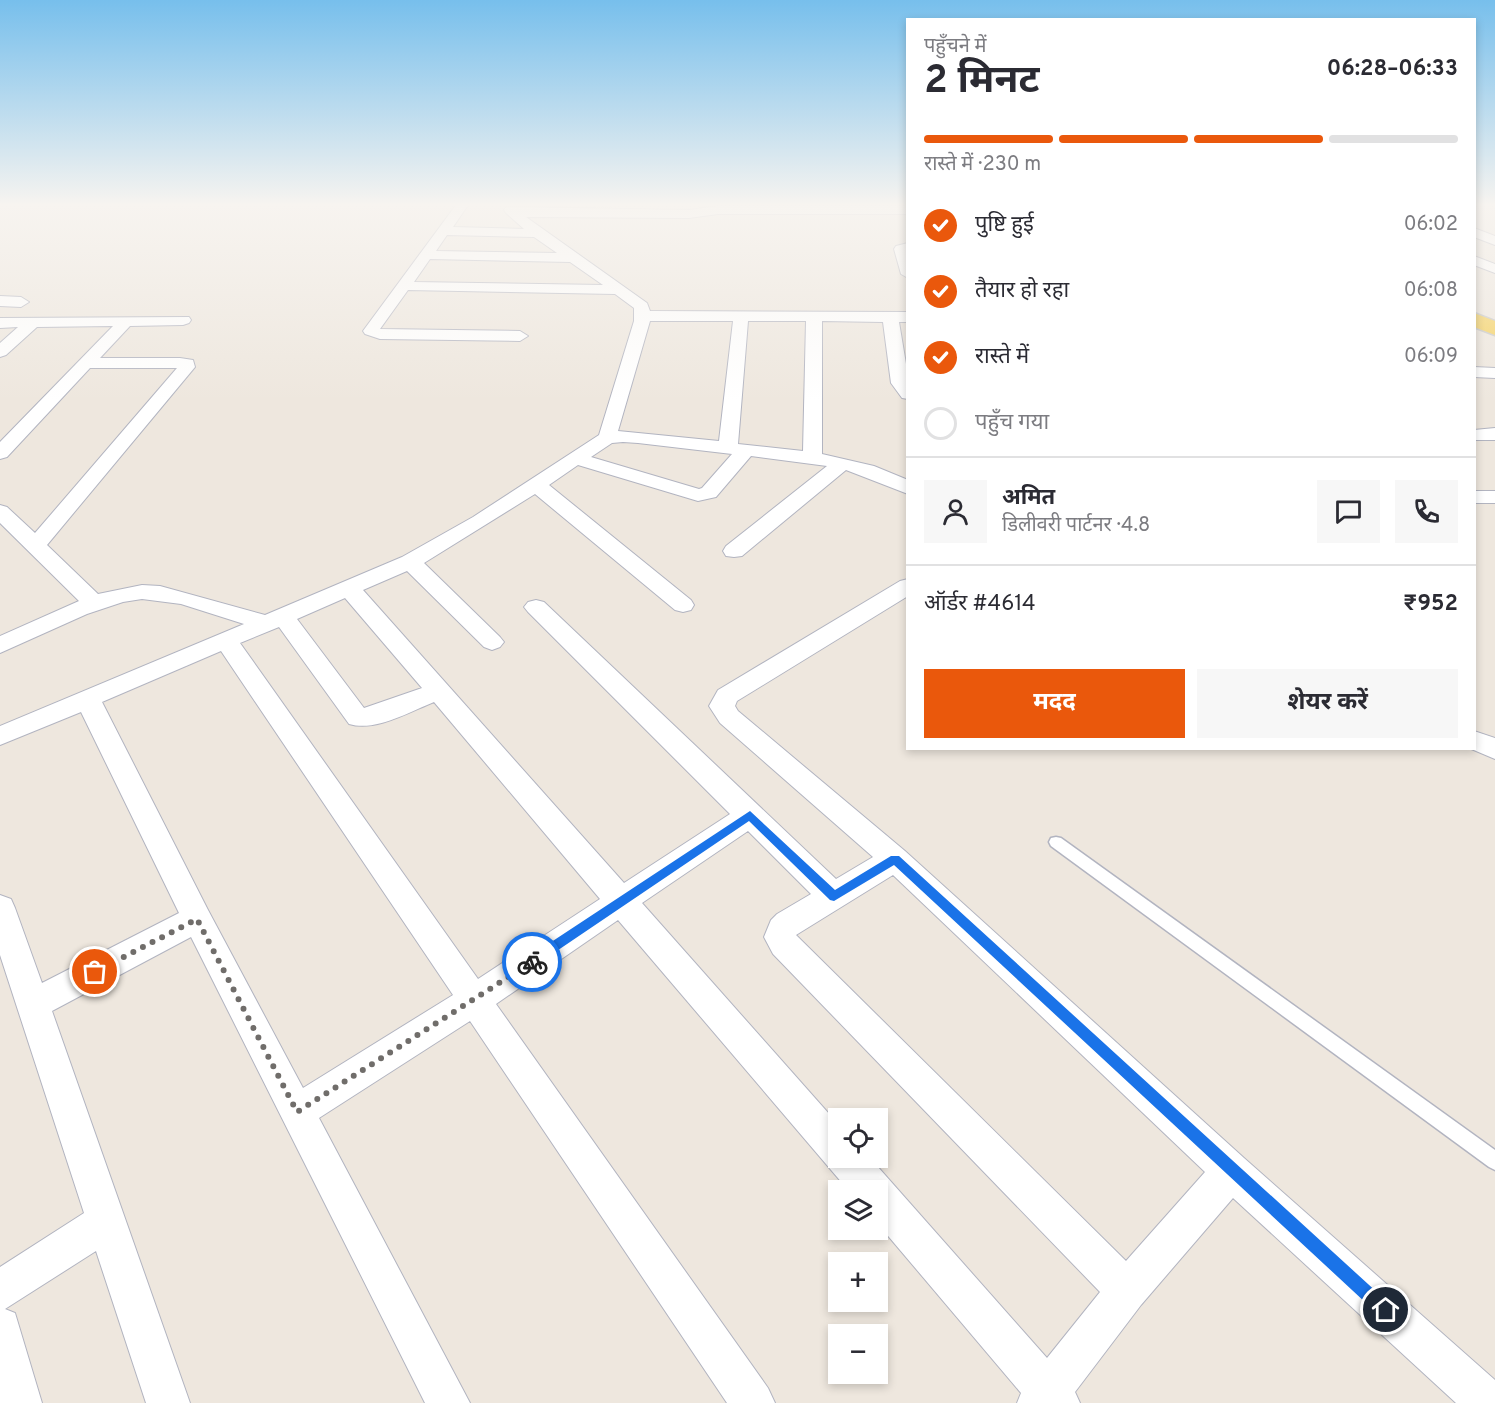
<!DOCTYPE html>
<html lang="hi">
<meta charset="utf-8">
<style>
body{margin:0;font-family:Overpass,"Noto Sans Devanagari",sans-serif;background:#f7f7f7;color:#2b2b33;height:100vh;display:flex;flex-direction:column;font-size:22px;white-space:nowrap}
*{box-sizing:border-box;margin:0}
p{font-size:20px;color:#7c7c81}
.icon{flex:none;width:33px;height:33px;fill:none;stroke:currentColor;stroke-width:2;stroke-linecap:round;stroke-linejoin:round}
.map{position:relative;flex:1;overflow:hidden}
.drawer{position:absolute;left:906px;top:18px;width:570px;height:732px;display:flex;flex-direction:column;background:#fff;border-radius:0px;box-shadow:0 3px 9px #0003}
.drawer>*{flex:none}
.tools{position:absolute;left:828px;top:1108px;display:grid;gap:12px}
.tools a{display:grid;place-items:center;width:60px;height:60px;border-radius:0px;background:#fff;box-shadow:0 3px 9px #0003;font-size:30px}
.pin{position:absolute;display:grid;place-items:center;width:51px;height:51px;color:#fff;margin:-26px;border:3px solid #fff;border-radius:50%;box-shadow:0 2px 6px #0007}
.courier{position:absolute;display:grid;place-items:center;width:60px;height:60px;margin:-30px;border:4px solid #1a73e8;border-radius:50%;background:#fff;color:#222;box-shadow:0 2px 8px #0007}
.head em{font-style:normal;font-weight:700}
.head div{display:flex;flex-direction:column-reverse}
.head{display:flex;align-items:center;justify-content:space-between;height:102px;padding:0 18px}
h1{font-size:39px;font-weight:700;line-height:45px}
.bar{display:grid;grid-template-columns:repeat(4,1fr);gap:9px 6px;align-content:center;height:72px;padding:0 18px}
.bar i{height:8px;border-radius:4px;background:#e1e1e2}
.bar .current{background:#ea580c}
.bar p{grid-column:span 4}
.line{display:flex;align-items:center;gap:15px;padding:0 18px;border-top:2px solid #e1e1e2}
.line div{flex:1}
.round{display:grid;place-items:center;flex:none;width:63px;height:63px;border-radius:0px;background:#f7f7f7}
ol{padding:0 18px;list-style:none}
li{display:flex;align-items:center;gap:18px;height:66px}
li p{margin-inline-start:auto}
li .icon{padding:6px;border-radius:50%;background:#ea580c;color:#fff;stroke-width:4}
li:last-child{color:#7c7c81}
li i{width:33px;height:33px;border:3px solid #e1e1e2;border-radius:50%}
.primary-button{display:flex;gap:12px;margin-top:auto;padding:12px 18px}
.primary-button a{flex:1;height:69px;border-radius:0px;background:#ea580c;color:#fff;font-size:24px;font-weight:700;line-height:69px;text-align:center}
.primary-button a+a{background:#f7f7f7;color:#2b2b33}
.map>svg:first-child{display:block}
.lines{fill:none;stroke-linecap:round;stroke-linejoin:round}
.lane-casing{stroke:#b2b4c0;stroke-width:3}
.street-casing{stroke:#b2b4c0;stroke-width:2}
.primary-casing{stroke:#c8c8c8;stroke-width:3}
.lane{fill:#fff;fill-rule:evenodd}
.street{fill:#fff;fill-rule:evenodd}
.primary{fill:#f5d05c;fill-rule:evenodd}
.route{fill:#1a73e8}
.done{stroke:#706d6a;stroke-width:6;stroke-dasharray:0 10.8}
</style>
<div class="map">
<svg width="1495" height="1403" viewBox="0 0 1495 1403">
<rect width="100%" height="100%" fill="#eee7de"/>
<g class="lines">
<g class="lane-casing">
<path id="lane" d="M1056 837 1061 838 1495 1150V1170L1489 1167 1051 846 1049 842 1051 838Z"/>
</g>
<g class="street-casing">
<path id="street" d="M456 205H468L453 227 524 229 506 213 504 210 506 207 689 210 718 206H908V214H718L689 218 526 217 647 303 650 311 908 312V322H899L908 376V399L902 398 891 383 883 322 822 321V454L874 466 908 480V494L846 470 742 556 734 557 726 556 723 551 726 546 827 466 751 456 716 497 698 501 578 465 549 485 691 600 694 605 691 610 683 612 675 610 535 494 424 563 500 637 504 642 500 647 492 650 484 647 407 571 363 590 624 883 730 814 528 612 524 607 528 602 536 600 544 602 836 879 873 857 720 723 709 706 718 690 900 581 908 579V596L737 701 735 706 738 711 905 851 1244 1158 1495 1380V1403H1456L1233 1198 1141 1305 1075 1392 1080 1403H1017L1021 1393 878 1224V1191H849L618 920 496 1004 768 1388 775 1403H727L470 1021 319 1118 470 1403H425L191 937 52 1011 190 1403H146L96 1251 5 1309 15 1313 42 1403H0V1267L84 1213 0 955V895L11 899 15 908 42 983 179 913 81 712 0 745V726L244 624 181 604 142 599 123 602 87 614 0 653V636L79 601 0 523V505L7 507 35 533 177 368H90L7 457 0 459V442L113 326 37 327 6 355 0 357V343L18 327 0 328V318L189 317 191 320 189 323 183 325 130 326 100 358H180L193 360 195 367 47 545 98 594 142 585 160 586 265 615 402 557 473 517 599 435 634 321V308L615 294 408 290 380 329 520 331 528 336 520 341 380 339 365 334 363 331ZM447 235 534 237 557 253 436 251ZM430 259 570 262 603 285 414 282ZM650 321H733L719 441 618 431ZM748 321H806L803 451 738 444ZM623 442 638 443 732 454 702 488 699 489 591 457 612 443ZM345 598 422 688 364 708 297 619ZM279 627 349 724C376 732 409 712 434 702L600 899 478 979 240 643ZM221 651 453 995 303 1088 208 910 102 702ZM748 831 811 894 777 914 771 920 764 937 773 954 1100 1292 1047 1358 870 1158H838V1124L642 903ZM893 875 1205 1172 1126 1261 796 935Z
M1474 228 1495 236V245L1474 237Z
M908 243V278L901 274 894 249 896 246Z
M1474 256 1495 264V273L1474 265Z
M0 296 21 297 29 302 21 307 0 306Z
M1474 367 1495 368V378L1474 377Z
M1495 428V440H1474V430Z
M1474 491H1495V503H1474Z
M1474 731 1495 738V759L1469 748H1474Z"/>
</g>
<g class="primary-casing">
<path id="primary" d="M1474 313 1495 321V335L1474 327Z"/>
</g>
<use href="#lane" class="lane"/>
<use href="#street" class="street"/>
<use href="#primary" class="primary"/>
</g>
<linearGradient id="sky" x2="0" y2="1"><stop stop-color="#77bfec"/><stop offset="0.51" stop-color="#f7f4f0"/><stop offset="1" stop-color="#f7f4f0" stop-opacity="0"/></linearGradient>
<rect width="1495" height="401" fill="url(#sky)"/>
<path class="route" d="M750 811 835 890 891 856H899L1391 1305 1393 1310 1391 1316 1386 1318 1380 1316 894 865 834 901 830 900 749 821 536 965H527L525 962 527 958Z"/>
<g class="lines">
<path class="done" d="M95 972 197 919 297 1112 532 962"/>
</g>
</svg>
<div class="tools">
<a><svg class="icon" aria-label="locate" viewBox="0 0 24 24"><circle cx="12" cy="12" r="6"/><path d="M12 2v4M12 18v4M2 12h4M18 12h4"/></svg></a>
<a><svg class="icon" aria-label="layers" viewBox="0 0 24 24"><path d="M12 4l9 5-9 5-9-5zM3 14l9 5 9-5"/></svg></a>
<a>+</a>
<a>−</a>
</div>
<div class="pin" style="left:95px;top:972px;background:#ea580c"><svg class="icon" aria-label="bag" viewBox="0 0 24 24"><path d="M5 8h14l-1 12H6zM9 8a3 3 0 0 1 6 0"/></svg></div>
<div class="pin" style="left:1386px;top:1310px;background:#1f2937"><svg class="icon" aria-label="home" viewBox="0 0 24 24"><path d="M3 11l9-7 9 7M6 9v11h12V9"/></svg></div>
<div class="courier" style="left:532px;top:962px"><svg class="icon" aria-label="bike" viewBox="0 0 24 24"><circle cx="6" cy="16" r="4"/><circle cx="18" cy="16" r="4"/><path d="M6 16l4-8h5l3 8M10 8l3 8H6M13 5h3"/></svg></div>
<section class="drawer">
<div class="head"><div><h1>2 मिनट</h1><p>पहुँचने में</p></div><em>06:28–06:33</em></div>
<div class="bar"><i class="current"></i><i class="current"></i><i class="current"></i><i></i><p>रास्ते में · 230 m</p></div>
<ol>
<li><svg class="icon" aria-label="check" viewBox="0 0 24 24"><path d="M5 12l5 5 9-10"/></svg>पुष्टि हुई<p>06:02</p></li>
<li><svg class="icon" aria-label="check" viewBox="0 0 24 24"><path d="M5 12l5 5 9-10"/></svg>तैयार हो रहा<p>06:08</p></li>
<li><svg class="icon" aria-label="check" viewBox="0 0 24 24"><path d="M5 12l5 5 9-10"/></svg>रास्ते में<p>06:09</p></li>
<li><i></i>पहुँच गया</li>
</ol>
<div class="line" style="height:108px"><a class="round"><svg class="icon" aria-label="person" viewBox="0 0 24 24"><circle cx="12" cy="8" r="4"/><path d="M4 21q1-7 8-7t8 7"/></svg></a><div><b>अमित</b><p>डिलीवरी पार्टनर · 4.8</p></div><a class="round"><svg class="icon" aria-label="chat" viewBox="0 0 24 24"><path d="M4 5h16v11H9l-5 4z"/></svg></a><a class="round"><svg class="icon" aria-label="phone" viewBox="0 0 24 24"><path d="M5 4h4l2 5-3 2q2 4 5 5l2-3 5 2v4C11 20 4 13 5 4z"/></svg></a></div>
<div class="line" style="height:78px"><div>ऑर्डर #4614</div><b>₹952</b></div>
<div class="primary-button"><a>मदद</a><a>शेयर करें</a></div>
</section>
</div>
